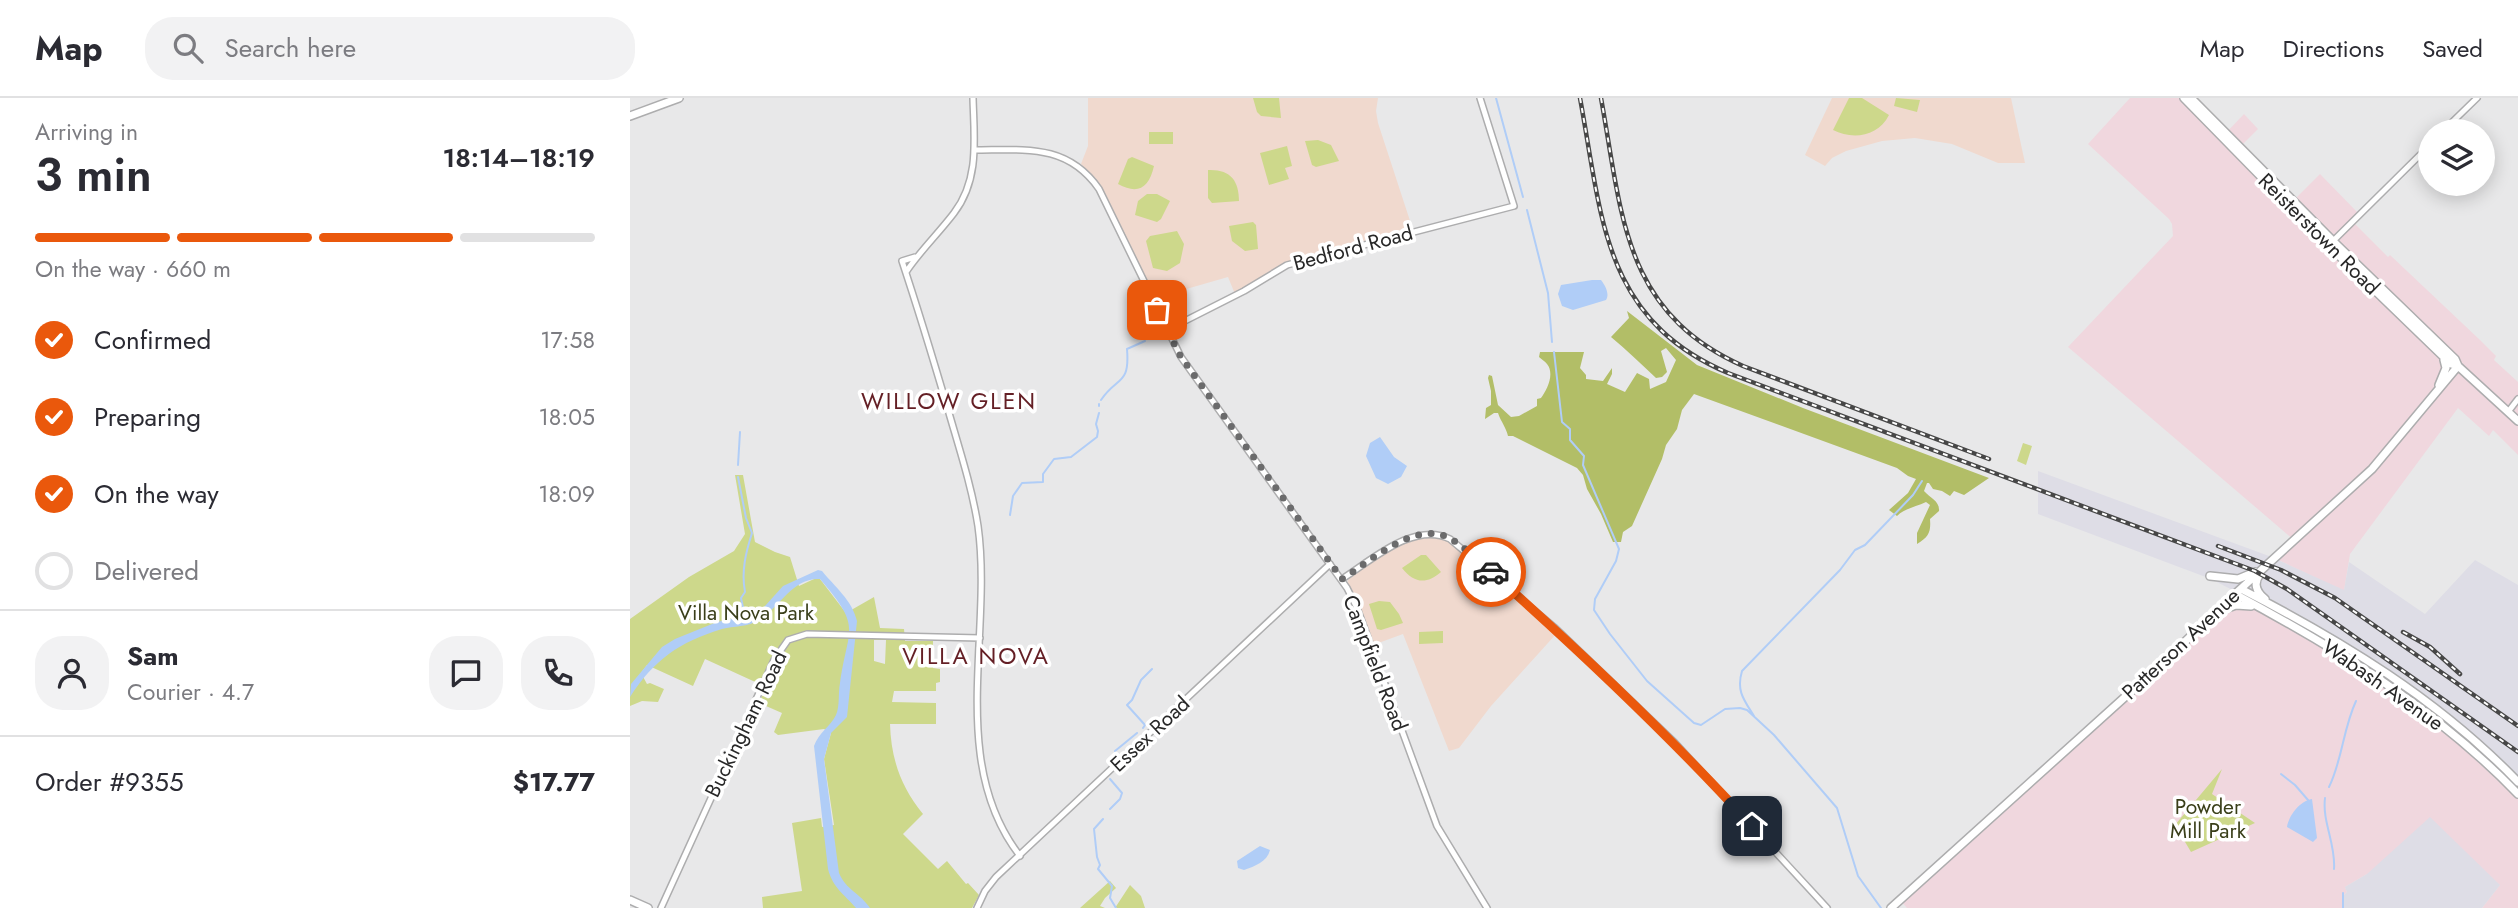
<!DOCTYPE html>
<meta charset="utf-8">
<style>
body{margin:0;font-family:Jost,sans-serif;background:#f2f2f3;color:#2b2b33;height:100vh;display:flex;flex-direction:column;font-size:26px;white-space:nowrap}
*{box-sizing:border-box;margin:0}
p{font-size:23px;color:#7c7c81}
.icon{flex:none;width:38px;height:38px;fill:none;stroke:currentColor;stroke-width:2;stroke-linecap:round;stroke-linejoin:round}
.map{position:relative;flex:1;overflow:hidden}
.panel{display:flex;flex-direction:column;background:#fff;width:630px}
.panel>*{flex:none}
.controls{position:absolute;left:1788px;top:21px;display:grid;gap:14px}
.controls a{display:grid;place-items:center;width:77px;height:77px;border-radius:50%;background:#fff;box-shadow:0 4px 18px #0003;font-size:35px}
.pin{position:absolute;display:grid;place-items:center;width:60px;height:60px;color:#fff;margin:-30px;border-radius:14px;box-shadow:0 4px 10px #0006}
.courier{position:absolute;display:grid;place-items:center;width:70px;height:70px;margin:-35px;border:5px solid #ea580c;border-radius:50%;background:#fff;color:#222;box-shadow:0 2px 9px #0007}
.summary em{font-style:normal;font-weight:600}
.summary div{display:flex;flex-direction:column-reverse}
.summary{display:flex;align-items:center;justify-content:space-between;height:119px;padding:0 35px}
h1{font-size:46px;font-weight:600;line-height:52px}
.bar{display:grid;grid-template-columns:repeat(4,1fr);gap:10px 7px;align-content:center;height:84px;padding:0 35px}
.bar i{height:9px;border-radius:5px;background:#e1e1e2}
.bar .selected{background:#ea580c}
.bar p{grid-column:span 4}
.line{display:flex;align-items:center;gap:18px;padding:0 35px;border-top:2px solid #e1e1e2}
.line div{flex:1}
.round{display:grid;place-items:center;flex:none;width:74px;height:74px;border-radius:28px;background:#f2f2f3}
ol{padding:0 35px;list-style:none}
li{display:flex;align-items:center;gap:21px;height:77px}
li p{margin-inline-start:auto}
li .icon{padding:7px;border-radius:50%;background:#ea580c;color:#fff;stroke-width:4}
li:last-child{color:#7c7c81}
li i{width:38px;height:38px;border:4px solid #e1e1e2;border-radius:50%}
header{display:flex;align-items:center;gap:42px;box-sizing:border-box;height:98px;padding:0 35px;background:#fff;border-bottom:2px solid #e1e1e2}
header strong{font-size:33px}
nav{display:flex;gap:38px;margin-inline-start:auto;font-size:24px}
.search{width:490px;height:63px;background:#f2f2f3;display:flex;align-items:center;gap:18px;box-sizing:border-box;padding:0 24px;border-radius:28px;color:#7c7c81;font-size:26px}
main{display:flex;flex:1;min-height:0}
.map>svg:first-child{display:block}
.commercial{fill:#f0d7de}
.built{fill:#dedde6}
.education{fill:#f0d9ce}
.green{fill:#cdd88b;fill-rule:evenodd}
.forest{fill:#b2be67}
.water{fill:#b0cdf7}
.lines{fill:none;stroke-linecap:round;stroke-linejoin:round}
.stream{stroke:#b0cdf7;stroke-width:2}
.minor-casing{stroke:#adadae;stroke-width:8}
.major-casing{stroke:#adadae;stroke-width:10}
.minor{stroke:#fff;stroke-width:5}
.major{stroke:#fff;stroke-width:7}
.rail-casing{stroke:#474747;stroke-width:4.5}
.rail{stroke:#fff;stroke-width:2;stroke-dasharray:5;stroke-linecap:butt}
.done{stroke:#6b6b6c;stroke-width:7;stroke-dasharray:0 12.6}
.route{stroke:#ea580c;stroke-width:9}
.labels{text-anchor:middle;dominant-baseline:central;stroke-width:7;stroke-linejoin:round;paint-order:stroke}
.street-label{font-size:21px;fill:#282828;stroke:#fff}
.park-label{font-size:21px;fill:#3a3f1a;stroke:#fff}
.neighbourhood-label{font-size:23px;letter-spacing:2px;fill:#641f25;stroke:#fff}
</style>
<header>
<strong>Map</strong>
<div class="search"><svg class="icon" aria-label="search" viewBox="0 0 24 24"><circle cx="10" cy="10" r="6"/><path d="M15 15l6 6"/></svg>Search here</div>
<nav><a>Map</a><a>Directions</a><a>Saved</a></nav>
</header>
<main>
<section class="panel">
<div class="summary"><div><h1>3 min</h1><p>Arriving in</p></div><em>18:14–18:19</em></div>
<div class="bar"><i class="selected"></i><i class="selected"></i><i class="selected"></i><i></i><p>On the way · 660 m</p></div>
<ol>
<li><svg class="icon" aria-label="check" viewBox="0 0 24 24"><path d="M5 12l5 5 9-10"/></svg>Confirmed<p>17:58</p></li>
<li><svg class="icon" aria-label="check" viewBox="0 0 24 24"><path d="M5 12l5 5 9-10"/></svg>Preparing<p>18:05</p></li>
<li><svg class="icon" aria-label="check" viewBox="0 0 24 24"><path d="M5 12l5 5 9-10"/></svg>On the way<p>18:09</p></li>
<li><i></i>Delivered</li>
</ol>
<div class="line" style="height:126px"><a class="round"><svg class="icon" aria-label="person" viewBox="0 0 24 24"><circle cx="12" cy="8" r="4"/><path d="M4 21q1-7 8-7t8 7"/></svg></a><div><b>Sam</b><p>Courier · 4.7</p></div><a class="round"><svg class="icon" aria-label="chat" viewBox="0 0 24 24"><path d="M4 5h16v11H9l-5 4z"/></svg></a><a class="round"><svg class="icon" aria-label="phone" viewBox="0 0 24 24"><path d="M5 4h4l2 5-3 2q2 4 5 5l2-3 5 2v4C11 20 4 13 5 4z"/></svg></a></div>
<div class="line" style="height:91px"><div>Order #9355</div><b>$17.77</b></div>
</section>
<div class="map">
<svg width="1888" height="810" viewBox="0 0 1888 810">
<rect width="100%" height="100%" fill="#e8e8e9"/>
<path class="commercial" d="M1500 0H1556L1594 37 1614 16 1628 31 1608 51 1662 104 1690 76 1730 117 1723 124 1758 159 1760 157 1850 242 1866 258 1864 262 1888 284V357L1863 332 1859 338 1828 310 1720 456 1714 493 1644 460 1664 442 1438 249 1543 138 1542 126 1539 121 1458 46Z
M1607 494 1686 535 1754 577 1805 615 1888 691V810H1852L1870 787 1737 776 1715 789 1717 794 1712 799V810H1277L1270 802Z"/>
<path class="built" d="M1408 373 1639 458 1714 492 1719 464 1795 516 1845 462 1888 487V691L1805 615 1727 559 1686 535 1581 481 1408 416Z
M1800 719 1870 787 1852 810H1712V799L1717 794 1715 789 1737 776Z"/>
<path class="education" d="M458 0H748L746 13 748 25 783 132 656 165 605 196 598 179 525 200 476 97 466 81 451 66 458 48Z
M1202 0H1381L1395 65H1368L1322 46 1285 40 1252 43 1216 53 1202 60 1195 68 1175 57Z
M802 437 820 444 927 535 861 608 829 650 819 653 773 536 743 547 717 486 718 482 735 469 774 444Z"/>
<path class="green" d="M623 0H649L651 20 631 18 627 14Z
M1219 0H1232L1259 17C1248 39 1222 42 1203 32Z
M1266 0 1290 2 1287 14 1264 8Z
M519 34H543V46H519Z
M688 42 701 47 709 63 686 69 682 67 675 43Z
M657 48 662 68 655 70 659 81 639 87 630 55Z
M502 59 524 68C519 90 508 97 488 86L498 61Z
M578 72C600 71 609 82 609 103L582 105 578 100Z
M517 96H527L540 103 531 121 527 124 505 117 508 103Z
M623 124 626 127 628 151 615 153 602 143 599 128Z
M547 133 554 146 550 165 537 173 523 170 516 143 520 138Z
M1393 345 1402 348 1396 367 1387 363Z
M105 377H113L125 444 145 454 160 459 169 488 184 481H190L216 515 244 499 250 530 274 531 275 543H303V570L310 571V584L306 585V593H264L262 604 306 605V626H260C261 661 271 689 293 716L273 736 308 771 317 763 336 786 338 785 349 797 342 810H133L132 799 172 793 162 725 191 720 192 729 204 727 194 661 201 635 194 631 148 637 144 634 152 615 129 605 136 589 75 561 63 588 17 567 11 575 17 586 20 585 34 591 28 604 12 603 0 608V521L59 479 104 453 115 436ZM244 542H256L255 566 244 563Z
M791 457H796L811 474C796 487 784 485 772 470Z
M749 503 760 504 769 516 773 525 751 532 747 531 739 506Z
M813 533V545L789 546V534Z
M1592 671 1582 696 1625 725 1561 754 1545 727Z
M480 783 486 790 475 800 470 808 475 810H450Z
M500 787 511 798 515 810H485Z"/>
<path class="forest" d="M997 213 1067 267 1173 310 1359 380 1334 397 1324 393 1320 398 1312 393 1303 391 1299 385H1297L1294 393C1300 400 1310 403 1309 413L1300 421C1301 434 1299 439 1287 446V435L1300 407 1296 404C1286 409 1275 410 1267 418L1259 412 1278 395 1286 381 1278 378 1267 370 1064 296 1052 312 1047 331 1036 347 1032 361 1002 428 993 434 991 444H983L971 416 957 391 953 377 947 370 883 338H878C876 329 871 324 868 315H864L855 321 856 310 861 307V293L858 280 859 277 862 278 868 307 881 319 889 318 907 308V301L911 300C917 292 925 276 917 266 915 263 911 261 909 259L910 254H954L950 270 956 277V281L973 283 982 270V276L977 286 995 294 1007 275 1019 281 1020 291 1036 284 1046 262 1036 250 1031 253 1037 274 1032 279 1026 280C1011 266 997 252 981 239L999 220Z"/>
<path class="water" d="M962 182H971C975 187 980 196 976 202L943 212 932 208 928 196 931 187Z
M750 339 764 359 777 368 771 379 758 386 746 380 736 358 740 345Z
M188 472 192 473C205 489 222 502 227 523L217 619 201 635 194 661 209 775C216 792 230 795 240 810H226C214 796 203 790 198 771L184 648C189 634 200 629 206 617 210 608 208 595 210 585 218 528 233 531 190 481 163 479 149 510 129 522 118 529 104 528 92 531 49 544 24 562 0 599L1 586 32 549 45 541 87 524 124 516 135 508 153 488Z
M1682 701 1687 740 1683 744 1657 729C1659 717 1670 703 1682 701Z
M630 748 640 752C637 764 625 768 614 772L608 770 607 763Z"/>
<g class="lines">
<path class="stream" d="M866 0 893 99
M897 112 918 195 922 244
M924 254 932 324 940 331V342L954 358 953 367 989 451 986 463 965 501 964 512 980 536 1017 583 1064 625 1071 627 1095 611 1110 610 1117 612 1144 637 1207 710 1228 778 1251 810
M471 302C487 278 500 288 497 251L515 243
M469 308V306
M108 367 110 334
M108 379 116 420 122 435C116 454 111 473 115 494L111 500 115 519
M380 417 383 398 392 385 413 384V376L424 361 441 359 467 339 468 333 466 326 469 315
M1124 618C1114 602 1106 593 1112 573L1210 472 1225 452 1235 447 1283 397 1292 383
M513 630 515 627 497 607 502 602 511 582 522 571
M485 653 507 635
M1651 676 1665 687 1678 702
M480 681 492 695 490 701 480 711
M1699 689C1712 663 1713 631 1726 603
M1695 700C1692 724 1706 746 1704 771
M473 721 464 731 467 759 470 767 468 771 482 788 480 800 486 810
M1713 810V795"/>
<g class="minor-casing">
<path id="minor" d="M1813 33 1847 0
M344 52C394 52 437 45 469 91L551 259 717 490 727 510 807 728 857 810
M1701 145 1801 46
M285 159 272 163C289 214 304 264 319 315 330 353 342 390 348 428 363 536 317 664 390 758
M276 174C290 153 308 136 324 115 350 81 344 40 343 0
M537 232 614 193 657 167 884 108 850 0
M1878 314 1888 301
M712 481C742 462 784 423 820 441L924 529 1045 645 1197 810
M31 810 144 562 158 542 177 536 350 540
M347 810 355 793 366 779 700 466"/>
</g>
<g class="major-casing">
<path id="major" d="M1554 0 1699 148 1821 266 1828 268 1888 323
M1561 0 1707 147 1825 261 1828 268
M0 18 49 0
M1809 287 1816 270 1814 262
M1630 476C1623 485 1626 494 1635 501
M1580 478 1608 481 1625 474
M1611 491C1712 543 1808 601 1888 684
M1605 496C1708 551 1806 611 1888 696
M1589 513 1606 507 1621 508
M0 802 18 810
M1261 810 1536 562 1593 507 1742 371 1828 268"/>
</g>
<use href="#minor" class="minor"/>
<use href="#major" class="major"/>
<g class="rail-casing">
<path id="rail" d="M950 0C972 118 972 221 1098 275L1625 473 1657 491 1888 654
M971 0C992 115 992 214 1113 268L1359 361
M1588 448 1651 472 1705 500 1888 628
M1773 534 1800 549 1830 576"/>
</g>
<use href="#rail" class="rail"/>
</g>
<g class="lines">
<path class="done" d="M527 212 551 259 712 481C739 464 785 422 819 440 834 448 848 463 861 474"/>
<path class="route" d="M861 474C952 555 1040 638 1122 728"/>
</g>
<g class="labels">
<g class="street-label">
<text transform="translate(1689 136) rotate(45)">Reisterstown Road</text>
<text transform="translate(723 150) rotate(-15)">Bedford Road</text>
<text transform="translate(1551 546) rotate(-43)">Patterson Avenue</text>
<text transform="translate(745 565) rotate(69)">Campfield Road</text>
<text transform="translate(1753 587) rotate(35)">Wabash Avenue</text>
<text transform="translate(116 626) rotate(-64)">Buckingham Road</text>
<text transform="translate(520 636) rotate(-43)">Essex Road</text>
</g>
<g class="park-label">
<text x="116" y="515">Villa Nova Park</text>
<text x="1578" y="709">Powder<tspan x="1578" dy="24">Mill Park</tspan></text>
</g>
<g class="neighbourhood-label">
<text x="319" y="303">WILLOW GLEN</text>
<text x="346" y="558">VILLA NOVA</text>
</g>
</g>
</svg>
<div class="controls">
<a><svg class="icon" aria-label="layers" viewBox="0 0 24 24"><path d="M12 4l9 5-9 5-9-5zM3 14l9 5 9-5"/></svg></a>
</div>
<div class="pin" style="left:527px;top:212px;background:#ea580c"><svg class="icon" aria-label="bag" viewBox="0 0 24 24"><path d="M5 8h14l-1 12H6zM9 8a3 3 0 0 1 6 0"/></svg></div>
<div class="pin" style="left:1122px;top:728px;background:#1f2937"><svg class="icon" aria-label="home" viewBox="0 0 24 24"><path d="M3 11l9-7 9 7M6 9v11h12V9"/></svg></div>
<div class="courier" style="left:861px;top:474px"><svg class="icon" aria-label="car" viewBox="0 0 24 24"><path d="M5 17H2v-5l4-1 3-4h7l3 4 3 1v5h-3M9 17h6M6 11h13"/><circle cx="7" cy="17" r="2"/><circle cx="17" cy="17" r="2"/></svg></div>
</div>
</main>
